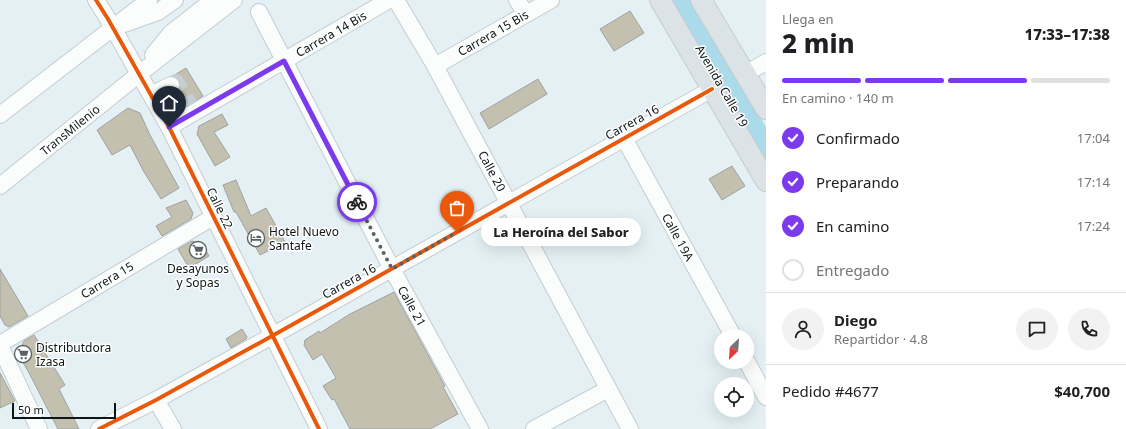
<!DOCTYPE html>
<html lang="es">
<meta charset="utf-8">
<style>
body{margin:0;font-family:"Noto Sans",sans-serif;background:#f2f2f2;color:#202124;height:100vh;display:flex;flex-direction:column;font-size:15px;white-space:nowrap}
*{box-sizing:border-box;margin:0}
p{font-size:13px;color:#757577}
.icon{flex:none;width:22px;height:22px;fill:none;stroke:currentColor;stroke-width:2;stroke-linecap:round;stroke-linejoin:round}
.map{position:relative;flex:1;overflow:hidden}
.details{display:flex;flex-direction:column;background:#fff;width:360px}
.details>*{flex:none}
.needle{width:26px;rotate:205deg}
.fabs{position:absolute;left:714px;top:329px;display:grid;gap:8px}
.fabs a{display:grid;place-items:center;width:40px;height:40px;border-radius:50%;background:#fff;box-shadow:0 4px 16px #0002;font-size:20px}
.scale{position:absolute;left:12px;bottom:10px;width:104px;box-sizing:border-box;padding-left:4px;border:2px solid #0d1517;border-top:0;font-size:11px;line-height:14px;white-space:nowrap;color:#0d1517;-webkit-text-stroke:3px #fff;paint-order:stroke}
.pin{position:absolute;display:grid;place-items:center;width:34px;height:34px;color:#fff;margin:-41px -17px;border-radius:50% 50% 50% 0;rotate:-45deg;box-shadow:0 0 4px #0007}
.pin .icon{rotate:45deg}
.courier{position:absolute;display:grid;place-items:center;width:40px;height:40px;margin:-20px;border:3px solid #7c3aed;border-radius:50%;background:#fff;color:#222;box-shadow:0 1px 5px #0007}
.bubble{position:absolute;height:28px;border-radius:14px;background:#fff;box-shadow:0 4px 16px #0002;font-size:13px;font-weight:800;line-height:28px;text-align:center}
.headline em{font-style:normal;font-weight:800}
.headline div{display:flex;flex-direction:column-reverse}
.headline{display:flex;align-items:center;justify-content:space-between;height:68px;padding:0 16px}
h1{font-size:26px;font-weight:800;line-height:30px}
.bar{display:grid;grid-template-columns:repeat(4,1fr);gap:6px 4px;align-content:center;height:48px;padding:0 16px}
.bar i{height:5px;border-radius:3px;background:#e0e0e0}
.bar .selected{background:#7c3aed}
.bar p{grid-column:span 4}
.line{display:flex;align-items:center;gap:10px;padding:0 16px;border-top:1px solid #e0e0e0}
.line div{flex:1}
.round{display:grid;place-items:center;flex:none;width:42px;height:42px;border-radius:21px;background:#f2f2f2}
ol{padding:0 16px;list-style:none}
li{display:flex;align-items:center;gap:12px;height:44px}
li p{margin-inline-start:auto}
li .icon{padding:4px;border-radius:50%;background:#7c3aed;color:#fff;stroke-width:4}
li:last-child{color:#757577}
li i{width:22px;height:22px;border:2px solid #e0e0e0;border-radius:50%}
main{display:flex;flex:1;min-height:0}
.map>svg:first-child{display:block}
.green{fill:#abdbea}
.building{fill:#c4c0af;stroke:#9fa2a2}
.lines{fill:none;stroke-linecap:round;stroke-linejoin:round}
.minor-tunnel{stroke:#c4cfd3;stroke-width:16;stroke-dasharray:16 8;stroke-linecap:butt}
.minor-casing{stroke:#c4cdd1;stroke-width:18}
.major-casing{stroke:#c5cbcd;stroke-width:22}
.minor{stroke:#fbfdfd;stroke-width:16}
.major{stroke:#dbe3e6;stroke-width:20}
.cycleway-casing{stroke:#fff;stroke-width:6}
.cycleway{stroke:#e8590c;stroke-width:4}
.done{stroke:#586264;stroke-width:4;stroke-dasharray:0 7.2}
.route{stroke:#7c3aed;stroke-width:5}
.labels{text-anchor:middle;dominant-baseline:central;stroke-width:3;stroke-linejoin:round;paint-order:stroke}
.street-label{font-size:12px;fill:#0d1517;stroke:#fff}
.poi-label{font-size:12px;fill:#0d1517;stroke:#fff;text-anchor:start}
</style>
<main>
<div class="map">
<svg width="766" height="429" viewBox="0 0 766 429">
<rect width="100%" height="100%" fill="#e4f0f4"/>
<path class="green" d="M672 0H692L766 127V160Z"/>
<path class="building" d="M630 11 644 33 614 51 600 29Z
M186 68 203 96 185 107 176 93 179 90 180 86V81L177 77 173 76Z
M538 79 547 94 489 129 480 113Z
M128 108 140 113 150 135 179 188 161 199 144 172 130 145 112 155 97 130Z
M222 114 228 125 214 132 230 157 215 166 197 134 199 126Z
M732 166 745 186 722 200 709 179Z
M236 180 251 216 266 208 285 242 260 255 236 212H234L223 185Z
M186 200 193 213 191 219 162 236 156 226 172 217 166 208Z
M192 241 202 244 209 256 189 268 178 249Z
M0 269 28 316 9 327 5 325 0 316Z
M394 292 445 386 443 387 458 414 430 429H350L334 399 332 400 323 386 336 378 322 354 313 360 304 345 305 340 319 331 320 333 350 314Z
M242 329 247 337 246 339 231 348 226 339Z
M34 335 65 385 59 389 79 429H58L28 371 18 354 24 341Z
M0 373 15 401 0 408Z"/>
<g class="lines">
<path class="minor-tunnel" d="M171 85 176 82 191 106"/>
<g class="minor-casing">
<path id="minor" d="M96 0 108 19 169 127 319 429
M396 0 435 66 630 429
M517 0 526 14
M259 12 392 269 480 429
M124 24 158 12 175 0
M153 55 171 33 213 0
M435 66 551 0
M745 74 766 62
M151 95 171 85
M0 115 149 0
M169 127 389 0
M624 138 733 336
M0 186 139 74 234 0
M0 344 213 217
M0 346 39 429
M747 362 766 397
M156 400 173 429
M99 429 156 400 272 336 712 89
M534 429 608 389"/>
</g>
<g class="major-casing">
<path id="major" d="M660 0 766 181
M701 0 766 109"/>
</g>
<use href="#minor" class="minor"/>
<use href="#major" class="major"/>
<g class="cycleway-casing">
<path id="cycleway" d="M96 0 108 19 169 127 319 429
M99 429 156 400 272 336 712 89"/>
</g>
<use href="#cycleway" class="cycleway"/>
</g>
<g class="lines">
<path class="done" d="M357 202 392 269 457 232"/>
<path class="route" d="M169 127 284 61 357 202"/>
</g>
<defs>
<g id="hotel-ring" transform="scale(0.9)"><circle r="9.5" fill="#fff" stroke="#586264" stroke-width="1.5"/><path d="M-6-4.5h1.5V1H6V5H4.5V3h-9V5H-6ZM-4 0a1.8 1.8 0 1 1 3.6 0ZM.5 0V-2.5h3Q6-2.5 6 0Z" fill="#586264"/></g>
<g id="supermarket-ring" transform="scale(0.9)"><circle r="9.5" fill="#fff" stroke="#586264" stroke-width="1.5"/><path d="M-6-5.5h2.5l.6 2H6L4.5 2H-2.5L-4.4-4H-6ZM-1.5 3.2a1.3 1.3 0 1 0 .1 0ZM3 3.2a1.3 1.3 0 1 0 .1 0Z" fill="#586264"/></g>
</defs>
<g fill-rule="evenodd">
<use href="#hotel-ring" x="256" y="238"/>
<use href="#supermarket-ring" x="198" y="250"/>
<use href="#supermarket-ring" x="23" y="354"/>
</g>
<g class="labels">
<g class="street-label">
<text transform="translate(493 33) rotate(-30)">Carrera 15 Bis</text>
<text transform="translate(331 34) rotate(-30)">Carrera 14 Bis</text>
<text transform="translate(722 86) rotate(60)">Avenida Calle 19</text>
<text transform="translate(632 122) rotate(-29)">Carrera 16</text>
<text transform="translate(70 130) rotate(-39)">TransMilenio</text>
<text transform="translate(492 171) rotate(62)">Calle 20</text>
<text transform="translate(220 208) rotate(64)">Calle 22</text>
<text transform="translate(678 237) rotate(61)">Calle 19A</text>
<text transform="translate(107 280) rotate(-31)">Carrera 15</text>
<text transform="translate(349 281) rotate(-29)">Carrera 16</text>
<text transform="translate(412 306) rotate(61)">Calle 21</text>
</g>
<g class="poi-label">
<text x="269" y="231">Hotel Nuevo<tspan x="269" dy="14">Santafe</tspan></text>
<text x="198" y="268" text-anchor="middle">Desayunos<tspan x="198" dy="14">y Sopas</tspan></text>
<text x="36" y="347">Distributdora<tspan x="36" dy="14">Izasa</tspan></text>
</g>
</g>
</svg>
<div class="fabs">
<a><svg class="needle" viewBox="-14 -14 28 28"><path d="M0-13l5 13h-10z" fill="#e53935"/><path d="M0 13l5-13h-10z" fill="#757577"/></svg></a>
<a><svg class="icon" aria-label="locate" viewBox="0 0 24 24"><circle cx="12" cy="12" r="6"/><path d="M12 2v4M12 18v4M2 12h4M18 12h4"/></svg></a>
</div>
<div class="scale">50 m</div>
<div class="pin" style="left:457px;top:232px;background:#ea580c"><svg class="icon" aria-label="bag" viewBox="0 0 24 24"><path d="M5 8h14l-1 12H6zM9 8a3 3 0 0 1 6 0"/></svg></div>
<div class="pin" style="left:169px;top:127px;background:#1f2937"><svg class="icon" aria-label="home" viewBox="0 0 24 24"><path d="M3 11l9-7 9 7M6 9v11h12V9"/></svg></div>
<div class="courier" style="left:357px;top:202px"><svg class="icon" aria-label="bike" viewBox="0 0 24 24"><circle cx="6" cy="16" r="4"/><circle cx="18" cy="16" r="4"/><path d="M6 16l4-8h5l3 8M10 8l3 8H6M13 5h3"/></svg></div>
<div class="bubble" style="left:481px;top:218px;width:160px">La Heroína del Sabor</div>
</div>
<section class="details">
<div class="headline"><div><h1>2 min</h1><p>Llega en</p></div><em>17:33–17:38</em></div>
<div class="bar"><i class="selected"></i><i class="selected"></i><i class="selected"></i><i></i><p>En camino · 140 m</p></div>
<ol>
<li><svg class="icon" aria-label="check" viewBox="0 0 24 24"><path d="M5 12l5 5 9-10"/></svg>Confirmado<p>17:04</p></li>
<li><svg class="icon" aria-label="check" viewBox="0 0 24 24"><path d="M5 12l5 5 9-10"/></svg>Preparando<p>17:14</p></li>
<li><svg class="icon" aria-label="check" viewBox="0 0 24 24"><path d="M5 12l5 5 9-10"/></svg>En camino<p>17:24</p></li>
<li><i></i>Entregado</li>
</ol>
<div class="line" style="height:72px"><a class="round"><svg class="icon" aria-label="person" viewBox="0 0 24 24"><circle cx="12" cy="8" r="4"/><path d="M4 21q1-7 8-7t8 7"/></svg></a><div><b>Diego</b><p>Repartidor · 4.8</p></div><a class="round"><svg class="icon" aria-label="chat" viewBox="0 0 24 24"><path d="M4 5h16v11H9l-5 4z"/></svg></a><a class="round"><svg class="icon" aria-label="phone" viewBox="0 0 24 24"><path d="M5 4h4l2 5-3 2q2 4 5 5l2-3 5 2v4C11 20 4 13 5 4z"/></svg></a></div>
<div class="line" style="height:52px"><div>Pedido #4677</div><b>$40,700</b></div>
</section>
</main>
